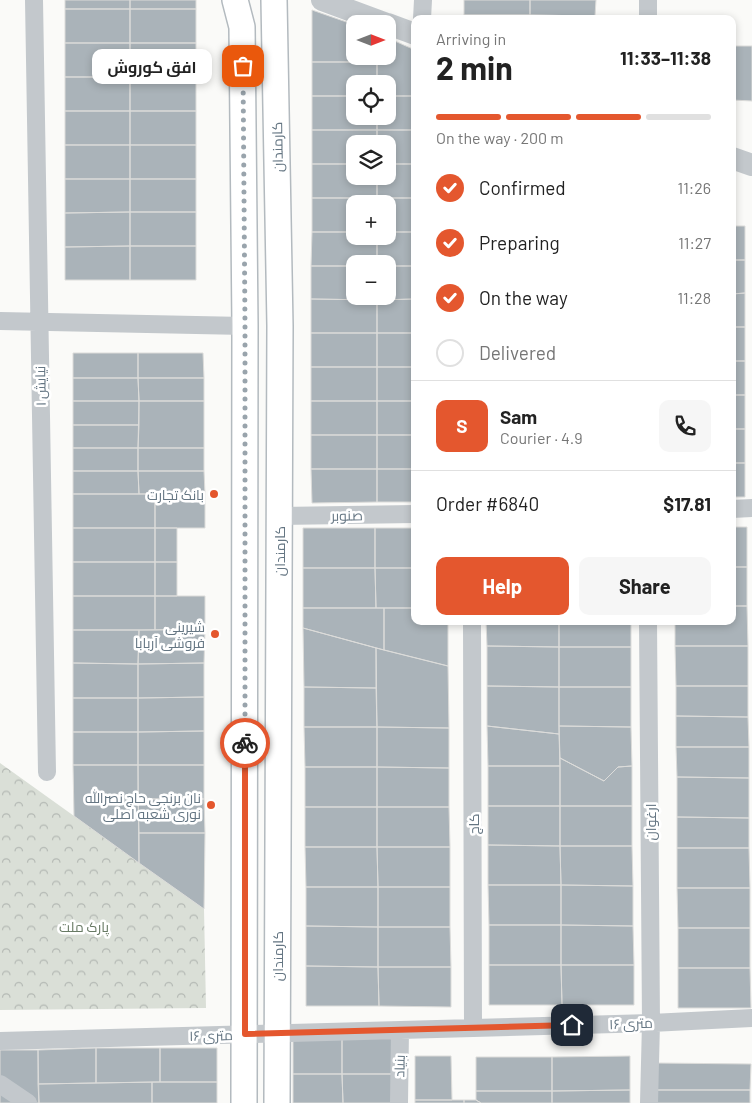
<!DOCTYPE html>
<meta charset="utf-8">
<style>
body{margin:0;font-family:Barlow,Cairo,sans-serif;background:#f6f6f6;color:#222;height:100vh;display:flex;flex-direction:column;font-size:19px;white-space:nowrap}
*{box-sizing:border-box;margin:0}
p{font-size:16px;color:#767676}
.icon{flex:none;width:28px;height:28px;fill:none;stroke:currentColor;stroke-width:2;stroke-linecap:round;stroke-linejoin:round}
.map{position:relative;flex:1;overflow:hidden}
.side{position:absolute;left:411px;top:15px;width:325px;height:610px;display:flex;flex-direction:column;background:#fff;border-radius:10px;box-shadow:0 2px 8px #0003}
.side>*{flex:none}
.needle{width:32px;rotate:90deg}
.fabs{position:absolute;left:346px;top:15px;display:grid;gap:10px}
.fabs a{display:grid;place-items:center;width:50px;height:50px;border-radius:10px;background:#fff;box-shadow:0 2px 8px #0003;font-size:25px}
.pin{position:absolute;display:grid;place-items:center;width:42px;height:42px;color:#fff;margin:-21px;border-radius:10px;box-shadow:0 2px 8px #0006}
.courier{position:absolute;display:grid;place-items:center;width:50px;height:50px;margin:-25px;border:4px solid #e4572e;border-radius:50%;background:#fff;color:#222;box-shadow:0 1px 6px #0007}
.bubble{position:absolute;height:35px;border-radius:10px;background:#fff;box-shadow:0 2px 8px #0003;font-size:16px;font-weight:700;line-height:35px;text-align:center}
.headline em{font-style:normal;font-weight:700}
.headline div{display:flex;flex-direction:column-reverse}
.headline{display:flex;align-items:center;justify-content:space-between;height:85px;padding:0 25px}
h1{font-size:32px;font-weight:700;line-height:38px}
.bar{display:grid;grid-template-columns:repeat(4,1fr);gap:8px 5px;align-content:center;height:60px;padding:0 25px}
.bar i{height:6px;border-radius:4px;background:#e0e0e0}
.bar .on{background:#e4572e}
.bar p{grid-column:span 4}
.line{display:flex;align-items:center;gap:12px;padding:0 25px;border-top:1px solid #e0e0e0}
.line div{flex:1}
.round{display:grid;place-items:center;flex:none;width:52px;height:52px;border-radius:10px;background:#f6f6f6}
ol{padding:0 25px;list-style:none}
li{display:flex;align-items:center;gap:15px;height:55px}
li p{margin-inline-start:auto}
li .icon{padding:5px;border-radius:50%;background:#e4572e;color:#fff;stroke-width:4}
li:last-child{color:#767676}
li i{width:28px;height:28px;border:2px solid #e0e0e0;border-radius:50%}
.action{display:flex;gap:10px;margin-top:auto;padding:10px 25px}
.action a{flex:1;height:58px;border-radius:10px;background:#e4572e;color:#fff;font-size:20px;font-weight:700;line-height:58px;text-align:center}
.action a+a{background:#f6f6f6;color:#222}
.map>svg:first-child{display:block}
.park{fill:url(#park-crowns)}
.building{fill:#aab3b9;stroke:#dcdcda}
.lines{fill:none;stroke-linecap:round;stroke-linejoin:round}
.secondary-casing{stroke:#b3babf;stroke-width:28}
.minor{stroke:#c3c8cc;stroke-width:18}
.tertiary{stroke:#c3c8cc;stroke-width:22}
.secondary{stroke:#fff;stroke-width:25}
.done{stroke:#99a4ac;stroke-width:5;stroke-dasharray:0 9}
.route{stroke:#e4572e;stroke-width:6}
.poi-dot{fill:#e4572e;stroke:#fff;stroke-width:2}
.labels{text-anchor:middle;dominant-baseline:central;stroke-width:5;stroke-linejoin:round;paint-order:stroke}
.street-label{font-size:14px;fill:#657683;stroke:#fff}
.poi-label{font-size:14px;fill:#657683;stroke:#fff;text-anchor:end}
.park-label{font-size:14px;fill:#687a64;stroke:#fff}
</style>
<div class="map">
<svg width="752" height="1103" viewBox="0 0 752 1103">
<defs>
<pattern id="park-crowns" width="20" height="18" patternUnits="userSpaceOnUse" patternTransform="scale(1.25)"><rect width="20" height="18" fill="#dadfd7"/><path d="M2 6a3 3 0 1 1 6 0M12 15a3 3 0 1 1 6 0" fill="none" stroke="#b4b9b4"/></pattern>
</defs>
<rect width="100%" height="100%" fill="#fafaf8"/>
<path class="park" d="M0 763 204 909 206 1008 0 1010Z"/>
<path class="building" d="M65 0H130V9H65Z
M130 0H196V9H130Z
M464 0H530V15H464Z
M530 0H596L595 16 530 15Z
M65 9H130V43H65Z
M130 9H196V43H130Z
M312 10 355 25V56H377V62H312Z
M464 15H530V19H464Z
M530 15 595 16V19H530Z
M388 38 415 50V96H388V84H377V56H388Z
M65 43H130V77H65Z
M130 43H196V77H130Z
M732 46H752V101L732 100Z
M312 62H377V84H355V96H312Z
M65 77H130V111H65Z
M130 77H196V111H130Z
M312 96H355V116H377V130H312Z
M388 96H415V130H377V116H388Z
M65 111H130V145H65Z
M130 111H196V145H130Z
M312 130H377V144H355V164H312Z
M377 130H415V164H388V144H377Z
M65 145H130V179H65Z
M130 145H196V179H130Z
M312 164H355V176H377V198H312Z
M388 164H415V198H377V176H388Z
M65 179H130V212L65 213Z
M130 179H196V212H130Z
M312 198H377V204H355V232H312Z
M377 198H415V232H388V204H377Z
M130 212H196V246H130Z
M130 212V246L65 247V213Z
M732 226H745V260H732Z
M312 232H355V236H377V264H355V266H311Z
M388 232H415V266H388V264H377V236H388Z
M130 246H196V280H130Z
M130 246V280H65V247Z
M732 260H745V293L732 294Z
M311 266H355V296H377V300L311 299Z
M388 266H415V299L377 300V296H388Z
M745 293V327H732V294Z
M311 299 377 300V333H311Z
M415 299V333H377V300Z
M732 327H745V361H732Z
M311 333H377V367H311Z
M377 333H415V367H377Z
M73 353H138V378H73Z
M138 353H203L204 378H138Z
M732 361H745V395H732Z
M311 367H377V401H311Z
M377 367H415V401H377Z
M73 378H138L139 401H73Z
M138 378H204V401H139Z
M732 395H745V429H732Z
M73 401H139V425H73Z
M139 401H204V448H138Z
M311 401H377V435H311Z
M377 401H415V435H377Z
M73 425H139L138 448H73Z
M732 429H745V463H732Z
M311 435H377V469H311Z
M377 435H415V469H377Z
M73 448H138V471H73Z
M138 448H204V471H138Z
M732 463H745V497H732Z
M311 469H377V502L312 503Z
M377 469H415V502H377Z
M73 471H138L139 494H73Z
M138 471H204L205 494H139Z
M73 494H155V528H73Z
M155 494H205V528H155Z
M732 527H747V567H732Z
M73 528H155V562H73Z
M155 528H177V562H155Z
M303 528H375V568H303Z
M375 528H415V568H375Z
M73 562H155V596H73Z
M155 562H177V596H155Z
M732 567H747V606H732Z
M303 568H375L376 608H303Z
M375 568H415V608H376Z
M73 596H155V630H73Z
M155 596H205V629L155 630Z
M732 606H747L748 646H675V621H732Z
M303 608H384V650L303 628Z
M384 608H415V621H448V666L384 650Z
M486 621H559V647L487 646Z
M559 621H631V647H559Z
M303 628 376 648V688L304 687Z
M205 629 204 663 138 664 139 630Z
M73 630H139L138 664 73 663Z
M487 646 559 647V687L487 686Z
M675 646H748V686H676Z
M559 647H631V687H559Z
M376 648 448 666 449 728 377 727Z
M73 663 138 664V698H73Z
M204 663V697L138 698V664Z
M487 686 559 687V734L487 726Z
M676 686H748V717L676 716Z
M304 687 376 688 377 727H304Z
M559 687H631V727L559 726Z
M204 697V731L138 732V698Z
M73 698H138V732H73Z
M676 716 748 717 749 747H676Z
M487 726 559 734 560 766H488Z
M559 726 631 727 632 766 618 767 604 781 560 758Z
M304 727H377V767H305Z
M377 727 449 728V768L377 767Z
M204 731V765H138V732Z
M73 732H138V765H73Z
M676 747H749V778L677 777Z
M560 758 604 781 618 767 632 766V806H560Z
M73 765H138L139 863 74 816Z
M138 765H204V799H138Z
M488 766H560V806H488Z
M305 767H377V807H305Z
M377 767 449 768V807H377Z
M677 777 749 778V818L677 817Z
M138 799H204L205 833H139Z
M488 806H560V846L488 845Z
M560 806H632V846H560Z
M305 807H377V847H305Z
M377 807H449L450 847H377Z
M677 817 749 818V848H677Z
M139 833H205L204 909 139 863Z
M488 845 560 846 561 885H488Z
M560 846H632L633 886 561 885Z
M305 847H377L378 887H306Z
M377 847H450V887H378Z
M677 848H749L750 888H677Z
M488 885H561V925H489Z
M561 885 633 886V926L561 925Z
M306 887H378V927L306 926Z
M378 887H450V927H378Z
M677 888H750V928H678Z
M489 925H561V965H489Z
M561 925 633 926 634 965H561Z
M306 926 378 927V967L306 966Z
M378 927H450L451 967H378Z
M678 928H750V968H678Z
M489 965H561L562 1005H489Z
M561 965H634V1005H562Z
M306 966 378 967 379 1006H306Z
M378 967H451V1007L379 1006Z
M678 968H750L751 1008H678Z
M293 1038H342V1074H293Z
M342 1038H393V1074H342Z
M96 1048V1083L38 1084V1050Z
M96 1048H160V1082L96 1083Z
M160 1048H217V1082H160Z
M0 1050H38L39 1103H37L0 1079Z
M415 1056H451L452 1100H415Z
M630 1056V1090L552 1091V1057Z
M476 1057H552V1091H476Z
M656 1063 751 1064 750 1090H656Z
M293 1074H342L343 1103H293Z
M342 1074H393V1103H343Z
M152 1082H217V1103H152Z
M152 1082V1103H39L38 1084Z
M630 1090V1103H552V1091Z
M656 1090H750V1103H656Z
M476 1091H552V1103H481L476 1100Z
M0 1092 18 1103H0Z
M415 1100H464V1103H415Z
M464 1100H476L481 1103H464Z"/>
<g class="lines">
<g class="secondary-casing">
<path id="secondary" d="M235 0 242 27 245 326 244 1103
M274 0 280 326 277 1103"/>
</g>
<path class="minor" d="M34 0 47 772
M422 19 423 0
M648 19V0
M0 321 245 326
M732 509 752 508
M279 516 415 514
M472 621 473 1028
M648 621 651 1023 649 1103
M0 1041 651 1023 752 1018
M0 1084 28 1103
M399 1103 400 1030"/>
<path class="tertiary" d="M322 0 387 24
M388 24 415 34
M732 158 752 165"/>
<use href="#secondary" class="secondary"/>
</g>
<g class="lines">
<path class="done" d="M243 66 245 326V743"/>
<path class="route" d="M245 743V1034L572 1025"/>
</g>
<g class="poi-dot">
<circle cx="214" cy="494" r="5"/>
<circle cx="215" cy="634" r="5"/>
<circle cx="211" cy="805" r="5"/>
</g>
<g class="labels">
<g class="street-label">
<text transform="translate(277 147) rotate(-91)">کارمندان</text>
<text transform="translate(40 386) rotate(-91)">نیایش ۱</text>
<text transform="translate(347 515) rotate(-1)">صنوبر</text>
<text transform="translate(279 551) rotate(-90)">کارمندان</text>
<text transform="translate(650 822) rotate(-90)">ارغوان</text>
<text transform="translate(473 824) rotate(-90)">کاج</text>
<text transform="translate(277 956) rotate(-90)">کارمندان</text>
<text transform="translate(631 1023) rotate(-2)">۱۶ متری</text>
<text transform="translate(211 1035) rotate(-1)">۱۶ متری</text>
<text transform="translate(399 1066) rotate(-89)">بنیاد</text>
</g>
<g class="poi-label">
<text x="204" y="494">بانک تجارت</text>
<text x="205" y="626">شیرینی<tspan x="205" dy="16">فروشی آربابا</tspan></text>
<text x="201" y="797">نان برنجی حاج نصرالله<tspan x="201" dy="16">نوری شعبه اصلی</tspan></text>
</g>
<g class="park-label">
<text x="84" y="926">پارک ملت</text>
</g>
</g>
</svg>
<div class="fabs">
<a><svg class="needle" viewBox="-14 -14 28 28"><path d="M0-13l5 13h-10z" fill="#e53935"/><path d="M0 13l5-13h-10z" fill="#767676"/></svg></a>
<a><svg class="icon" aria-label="locate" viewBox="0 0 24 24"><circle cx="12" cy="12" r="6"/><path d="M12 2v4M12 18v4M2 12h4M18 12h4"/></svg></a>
<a><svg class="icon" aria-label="layers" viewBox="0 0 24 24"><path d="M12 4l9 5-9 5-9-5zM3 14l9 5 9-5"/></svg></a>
<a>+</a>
<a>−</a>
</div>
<div class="pin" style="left:243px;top:66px;background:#ea580c"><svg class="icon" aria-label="bag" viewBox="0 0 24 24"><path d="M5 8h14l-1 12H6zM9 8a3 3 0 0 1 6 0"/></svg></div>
<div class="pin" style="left:572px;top:1025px;background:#1f2937"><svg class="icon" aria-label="home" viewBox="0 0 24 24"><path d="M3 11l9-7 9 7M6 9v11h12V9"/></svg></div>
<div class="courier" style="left:245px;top:743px"><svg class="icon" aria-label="bike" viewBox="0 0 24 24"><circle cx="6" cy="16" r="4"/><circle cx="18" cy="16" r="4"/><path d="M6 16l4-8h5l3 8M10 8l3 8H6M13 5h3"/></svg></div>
<div class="bubble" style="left:92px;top:49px;width:120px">افق کوروش</div>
<section class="side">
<div class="headline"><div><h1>2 min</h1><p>Arriving in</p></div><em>11:33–11:38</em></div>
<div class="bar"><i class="on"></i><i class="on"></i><i class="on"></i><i></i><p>On the way · 200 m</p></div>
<ol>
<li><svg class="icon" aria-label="check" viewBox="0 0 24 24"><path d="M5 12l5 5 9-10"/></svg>Confirmed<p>11:26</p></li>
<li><svg class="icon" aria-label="check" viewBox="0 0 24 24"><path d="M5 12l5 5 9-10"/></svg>Preparing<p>11:27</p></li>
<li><svg class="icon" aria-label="check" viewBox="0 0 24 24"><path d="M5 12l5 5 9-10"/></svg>On the way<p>11:28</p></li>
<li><i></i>Delivered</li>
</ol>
<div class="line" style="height:90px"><b class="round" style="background:#e4572e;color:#fff">S</b><div><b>Sam</b><p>Courier · 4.9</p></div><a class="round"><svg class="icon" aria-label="phone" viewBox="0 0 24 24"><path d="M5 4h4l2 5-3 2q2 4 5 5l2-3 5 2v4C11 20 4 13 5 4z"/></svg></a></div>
<div class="line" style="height:65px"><div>Order #6840</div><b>$17.81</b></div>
<div class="action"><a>Help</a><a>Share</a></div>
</section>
</div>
